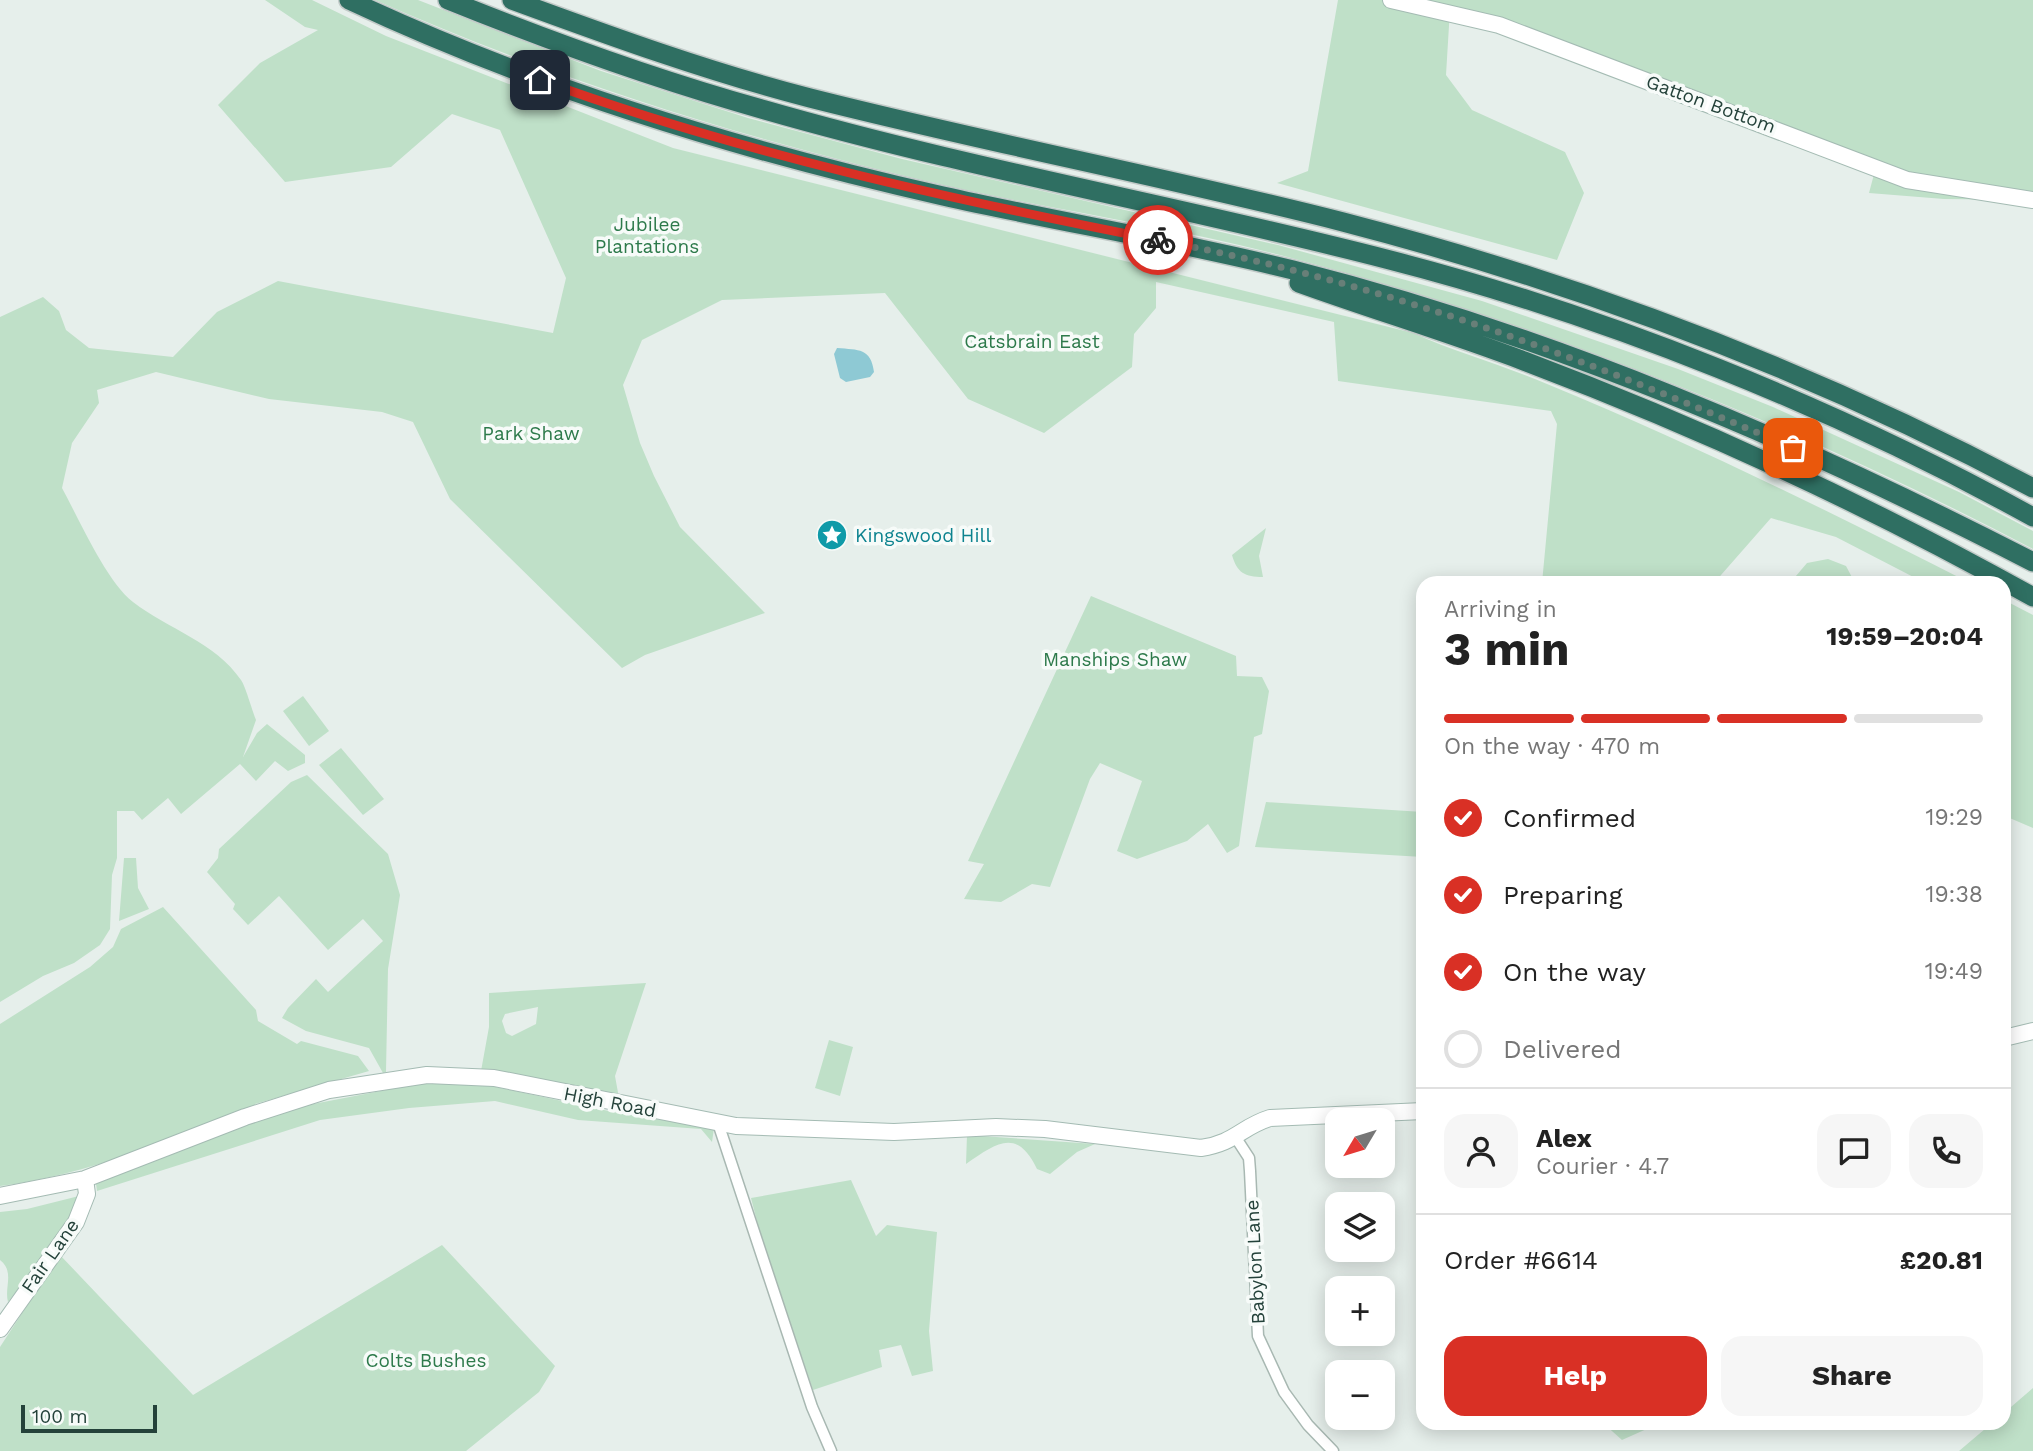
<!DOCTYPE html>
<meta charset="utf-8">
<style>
body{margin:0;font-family:"Work Sans",sans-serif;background:#f6f6f6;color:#222;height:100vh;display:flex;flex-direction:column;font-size:26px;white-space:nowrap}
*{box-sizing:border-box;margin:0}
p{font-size:23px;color:#767676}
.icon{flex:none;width:38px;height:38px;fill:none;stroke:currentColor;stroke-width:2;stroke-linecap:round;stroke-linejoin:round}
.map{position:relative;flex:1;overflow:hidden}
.details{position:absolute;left:1416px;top:576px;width:595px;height:854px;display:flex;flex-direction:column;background:#fff;border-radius:21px;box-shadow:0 4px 18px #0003}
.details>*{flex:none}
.needle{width:46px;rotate:232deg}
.controls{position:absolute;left:1325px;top:1108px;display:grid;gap:14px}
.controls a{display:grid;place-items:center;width:70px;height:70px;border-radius:14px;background:#fff;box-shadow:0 4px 18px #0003;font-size:35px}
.scale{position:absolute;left:21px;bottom:18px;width:136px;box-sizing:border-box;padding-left:7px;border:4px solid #24423a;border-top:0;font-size:19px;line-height:24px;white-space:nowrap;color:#24423a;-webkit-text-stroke:5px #f7fbf9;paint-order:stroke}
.pin{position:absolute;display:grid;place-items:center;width:60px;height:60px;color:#fff;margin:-30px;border-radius:14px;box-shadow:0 4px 10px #0006}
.courier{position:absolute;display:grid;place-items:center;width:70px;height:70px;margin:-35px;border:5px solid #d93025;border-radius:50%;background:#fff;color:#222;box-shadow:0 2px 9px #0007}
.summary em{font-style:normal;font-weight:700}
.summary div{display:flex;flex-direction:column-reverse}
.summary{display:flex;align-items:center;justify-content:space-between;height:119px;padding:0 28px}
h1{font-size:46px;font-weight:700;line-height:52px}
.bar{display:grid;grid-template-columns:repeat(4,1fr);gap:10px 7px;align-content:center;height:84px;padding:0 28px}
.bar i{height:9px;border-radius:5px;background:#e0e0e0}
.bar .current{background:#d93025}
.bar p{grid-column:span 4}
.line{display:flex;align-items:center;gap:18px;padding:0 28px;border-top:2px solid #e0e0e0}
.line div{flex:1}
.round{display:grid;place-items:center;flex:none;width:74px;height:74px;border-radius:21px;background:#f6f6f6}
ol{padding:0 28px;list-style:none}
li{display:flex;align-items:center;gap:21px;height:77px}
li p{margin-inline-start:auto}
li .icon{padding:7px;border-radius:50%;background:#d93025;color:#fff;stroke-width:4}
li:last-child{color:#767676}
li i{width:38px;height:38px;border:4px solid #e0e0e0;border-radius:50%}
.primary-button{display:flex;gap:14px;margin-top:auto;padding:14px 28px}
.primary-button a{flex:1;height:80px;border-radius:21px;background:#d93025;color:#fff;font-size:28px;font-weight:700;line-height:80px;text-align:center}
.primary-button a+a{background:#f6f6f6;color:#222}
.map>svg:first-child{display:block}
.green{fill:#bfe0c8;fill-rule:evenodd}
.water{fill:#8ec9d4}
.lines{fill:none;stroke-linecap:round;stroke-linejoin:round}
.street-casing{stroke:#a8b8b2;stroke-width:13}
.secondary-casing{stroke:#a4bbb3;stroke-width:18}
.highway-casing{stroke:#c2cac8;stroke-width:22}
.street{stroke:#fff;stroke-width:10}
.secondary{stroke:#fff;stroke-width:16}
.highway{stroke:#2f6f62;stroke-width:19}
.done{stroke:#687f78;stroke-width:7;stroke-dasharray:0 12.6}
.route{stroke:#d93025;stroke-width:9}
.labels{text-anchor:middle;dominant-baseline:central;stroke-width:7;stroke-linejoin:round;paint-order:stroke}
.street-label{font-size:19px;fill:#24423a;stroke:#f7fbf9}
.park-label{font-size:19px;fill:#2d7a4b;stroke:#f7fbf9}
.culture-label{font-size:19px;fill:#0d838f;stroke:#f7fbf9;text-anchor:start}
</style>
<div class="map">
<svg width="2033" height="1451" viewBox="0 0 2033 1451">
<rect width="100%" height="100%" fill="#e6efeb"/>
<path class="green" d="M265 0H312L386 36 673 148 1413 333C1457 353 1503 365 1547 384 1691 443 1831 512 1970 583H1925L1836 537 1771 518 1714 583H1542L1557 424 1551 411 1338 381 1334 322 1156 282V308L1134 334 1132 367 1044 433 968 399 885 293 722 300 642 340 623 385 640 443 654 476 680 527 765 613 645 655 622 668 450 499 413 422 382 412 269 399 156 372 97 390 99 403 72 443 62 488C79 519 106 581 133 602 168 629 215 642 241 680 245 685 252 710 256 720L243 757 257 733 267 724 305 755V763L288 771 275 761 256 781 240 764 181 814 168 798 142 820 134 811H117V858L112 875 110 929 100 945 74 963 43 976 0 1002V317L43 297 59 311 66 330 89 348 173 357 217 312 278 281 553 333 566 278 500 130 452 114 391 167 285 182 218 105 260 63 318 30 305 27Z
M375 0H418L601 71 748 118 902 159 1278 245 1482 301 1678 369 1773 407 1959 492 2033 531V549C1795 424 1540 323 1280 255 1172 227 1061 211 952 187 754 142 561 82 375 0Z
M1338 0H2033V200L1944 199 1869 193 1877 163 1450 9 1446 75 1472 110 1565 152 1584 193 1557 260 1277 183 1308 171Z
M1266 528 1259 556 1263 577C1245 577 1237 573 1232 555Z
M1828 559 1846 566 1855 583H1790L1807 563Z
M1091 596 1236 656 1237 676 1262 677 1269 691 1262 734 1254 737 1239 846 1227 853 1208 824 1187 841 1137 859 1117 851 1142 781 1100 763 1090 779 1050 887 1032 884 1001 902 964 899 984 864 968 861Z
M2004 600 2033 615V828L2005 816 2004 812Z
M303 696 329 731 309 746 283 711Z
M341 748 384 799 363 815 319 765Z
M307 775 388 854 400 895 388 969 386 1072 383 1073 369 1048 306 1031 282 1018 288 1008 316 979 328 992 383 941 363 919 328 950 279 896 248 925 233 909 235 904 207 872 218 858 219 849 291 782Z
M1266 802 1423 812V857L1255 847Z
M124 858H136L138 888 149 909 119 921Z
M163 907 256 1010 258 1021 297 1044 301 1041 358 1056 369 1071 255 1104V1106C174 1139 87 1175 0 1186V1024L90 967 113 947 121 929Z
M646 983 615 1076 619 1098 481 1071 489 1027V993ZM538 1007 536 1024 512 1036 506 1033 502 1021 505 1014Z
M829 1040 853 1047 840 1096 815 1088Z
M422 1083 491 1086 618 1113 714 1128 712 1142 701 1129 578 1120 495 1101 409 1108 320 1120 97 1191 96 1184 208 1138 308 1105Z
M967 1135 1095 1144 1077 1152 1050 1174 1037 1169C1017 1127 996 1143 966 1164Z
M851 1180 876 1236 887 1225 937 1232 929 1331 933 1371 912 1376 901 1345 879 1350 882 1367 813 1390 762 1241 751 1198Z
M79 1196 66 1228 8 1302C4 1287 15 1272 0 1260V1212L27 1209Z
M442 1245 555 1366 539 1392 466 1451H0V1347L60 1255 193 1395Z
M2033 1388V1451H1959L1992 1423H2004V1413Z
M1603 1423H1660L1622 1440Z"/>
<path class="water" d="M837 348C859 350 871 348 874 372L870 377 846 382 840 378 834 354Z"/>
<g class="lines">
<g class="street-casing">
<path id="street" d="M718 1123 812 1407 831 1451
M1236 1138 1249 1158 1250 1171 1258 1336 1284 1392 1308 1425 1333 1451"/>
</g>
<g class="secondary-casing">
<path id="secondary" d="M1391 0 1499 25 1907 180 2033 200
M2004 1038 2033 1031
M0 1196 85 1179 245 1117 329 1090 427 1075 494 1078 736 1126 894 1132 996 1127 1045 1129 1201 1148C1235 1143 1241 1127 1270 1118L1423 1111
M0 1329 76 1222 87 1194 85 1179"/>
</g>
<g class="highway-casing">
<path id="highway" d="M349 0C538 89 739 150 943 196 1059 222 1177 241 1293 270 1550 335 1798 441 2033 562
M448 0C552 42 657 80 765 110 970 169 1180 206 1386 259 1605 315 1836 408 2033 517
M512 0C610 36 709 72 810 98 987 143 1167 177 1343 222 1582 284 1815 372 2033 488
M1299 283C1374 310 1450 333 1524 361 1699 427 1870 506 2033 597"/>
</g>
<use href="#street" class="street"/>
<use href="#secondary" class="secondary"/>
<use href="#highway" class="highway"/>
</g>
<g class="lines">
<path class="done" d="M1158 240C1379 282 1588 359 1793 448"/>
<path class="route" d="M540 80C740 153 949 199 1158 240"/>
</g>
<defs>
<g id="sight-disc" transform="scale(1.575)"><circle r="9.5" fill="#0f9aa8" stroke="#f7fbf9"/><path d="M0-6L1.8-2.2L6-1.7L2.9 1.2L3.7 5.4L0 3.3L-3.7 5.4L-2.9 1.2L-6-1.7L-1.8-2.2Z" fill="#fff"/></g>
</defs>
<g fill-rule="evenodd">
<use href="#sight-disc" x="832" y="535"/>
</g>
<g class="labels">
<g class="street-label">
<text transform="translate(1711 104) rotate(20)">Gatton Bottom</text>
<text transform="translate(610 1102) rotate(11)">High Road</text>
<text transform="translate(50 1256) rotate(-55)">Fair Lane</text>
<text transform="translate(1255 1262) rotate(-93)">Babylon Lane</text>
</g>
<g class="park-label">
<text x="647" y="224">Jubilee<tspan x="647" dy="22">Plantations</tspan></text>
<text x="1032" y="341">Catsbrain East</text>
<text x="531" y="433">Park Shaw</text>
<text x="1115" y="659">Manships Shaw</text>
<text x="426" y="1360">Colts Bushes</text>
</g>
<g class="culture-label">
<text x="855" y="535">Kingswood Hill</text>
</g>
</g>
</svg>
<div class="controls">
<a><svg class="needle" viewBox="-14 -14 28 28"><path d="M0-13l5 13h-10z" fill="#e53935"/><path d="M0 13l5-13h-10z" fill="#767676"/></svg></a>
<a><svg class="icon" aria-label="layers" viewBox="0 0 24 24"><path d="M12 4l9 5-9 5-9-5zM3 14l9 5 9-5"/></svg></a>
<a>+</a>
<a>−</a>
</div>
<div class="scale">100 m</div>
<div class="pin" style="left:1793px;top:448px;background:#ea580c"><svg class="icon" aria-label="bag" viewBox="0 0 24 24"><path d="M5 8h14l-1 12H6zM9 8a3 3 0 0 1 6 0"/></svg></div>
<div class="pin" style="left:540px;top:80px;background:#1f2937"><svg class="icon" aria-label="home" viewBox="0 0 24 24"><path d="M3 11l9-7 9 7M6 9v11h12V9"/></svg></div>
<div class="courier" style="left:1158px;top:240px"><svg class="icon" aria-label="bike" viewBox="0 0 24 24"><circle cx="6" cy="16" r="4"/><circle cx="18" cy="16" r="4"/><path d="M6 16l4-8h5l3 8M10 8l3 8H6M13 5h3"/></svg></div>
<section class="details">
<div class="summary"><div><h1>3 min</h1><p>Arriving in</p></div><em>19:59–20:04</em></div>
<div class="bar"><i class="current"></i><i class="current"></i><i class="current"></i><i></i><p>On the way · 470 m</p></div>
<ol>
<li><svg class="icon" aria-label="check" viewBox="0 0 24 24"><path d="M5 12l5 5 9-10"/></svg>Confirmed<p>19:29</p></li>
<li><svg class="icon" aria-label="check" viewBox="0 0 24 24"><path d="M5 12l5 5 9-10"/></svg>Preparing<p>19:38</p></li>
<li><svg class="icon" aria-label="check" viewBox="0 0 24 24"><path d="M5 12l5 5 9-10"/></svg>On the way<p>19:49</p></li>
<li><i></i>Delivered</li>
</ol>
<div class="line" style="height:126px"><a class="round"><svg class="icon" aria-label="person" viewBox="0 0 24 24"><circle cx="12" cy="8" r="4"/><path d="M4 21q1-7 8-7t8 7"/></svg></a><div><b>Alex</b><p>Courier · 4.7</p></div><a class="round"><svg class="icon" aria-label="chat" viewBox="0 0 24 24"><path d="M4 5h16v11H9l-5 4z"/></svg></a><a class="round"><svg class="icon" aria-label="phone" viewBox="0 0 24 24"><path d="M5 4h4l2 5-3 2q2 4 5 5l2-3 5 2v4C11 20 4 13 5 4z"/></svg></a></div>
<div class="line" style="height:91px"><div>Order #6614</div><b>£20.81</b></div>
<div class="primary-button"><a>Help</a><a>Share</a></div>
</section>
</div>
